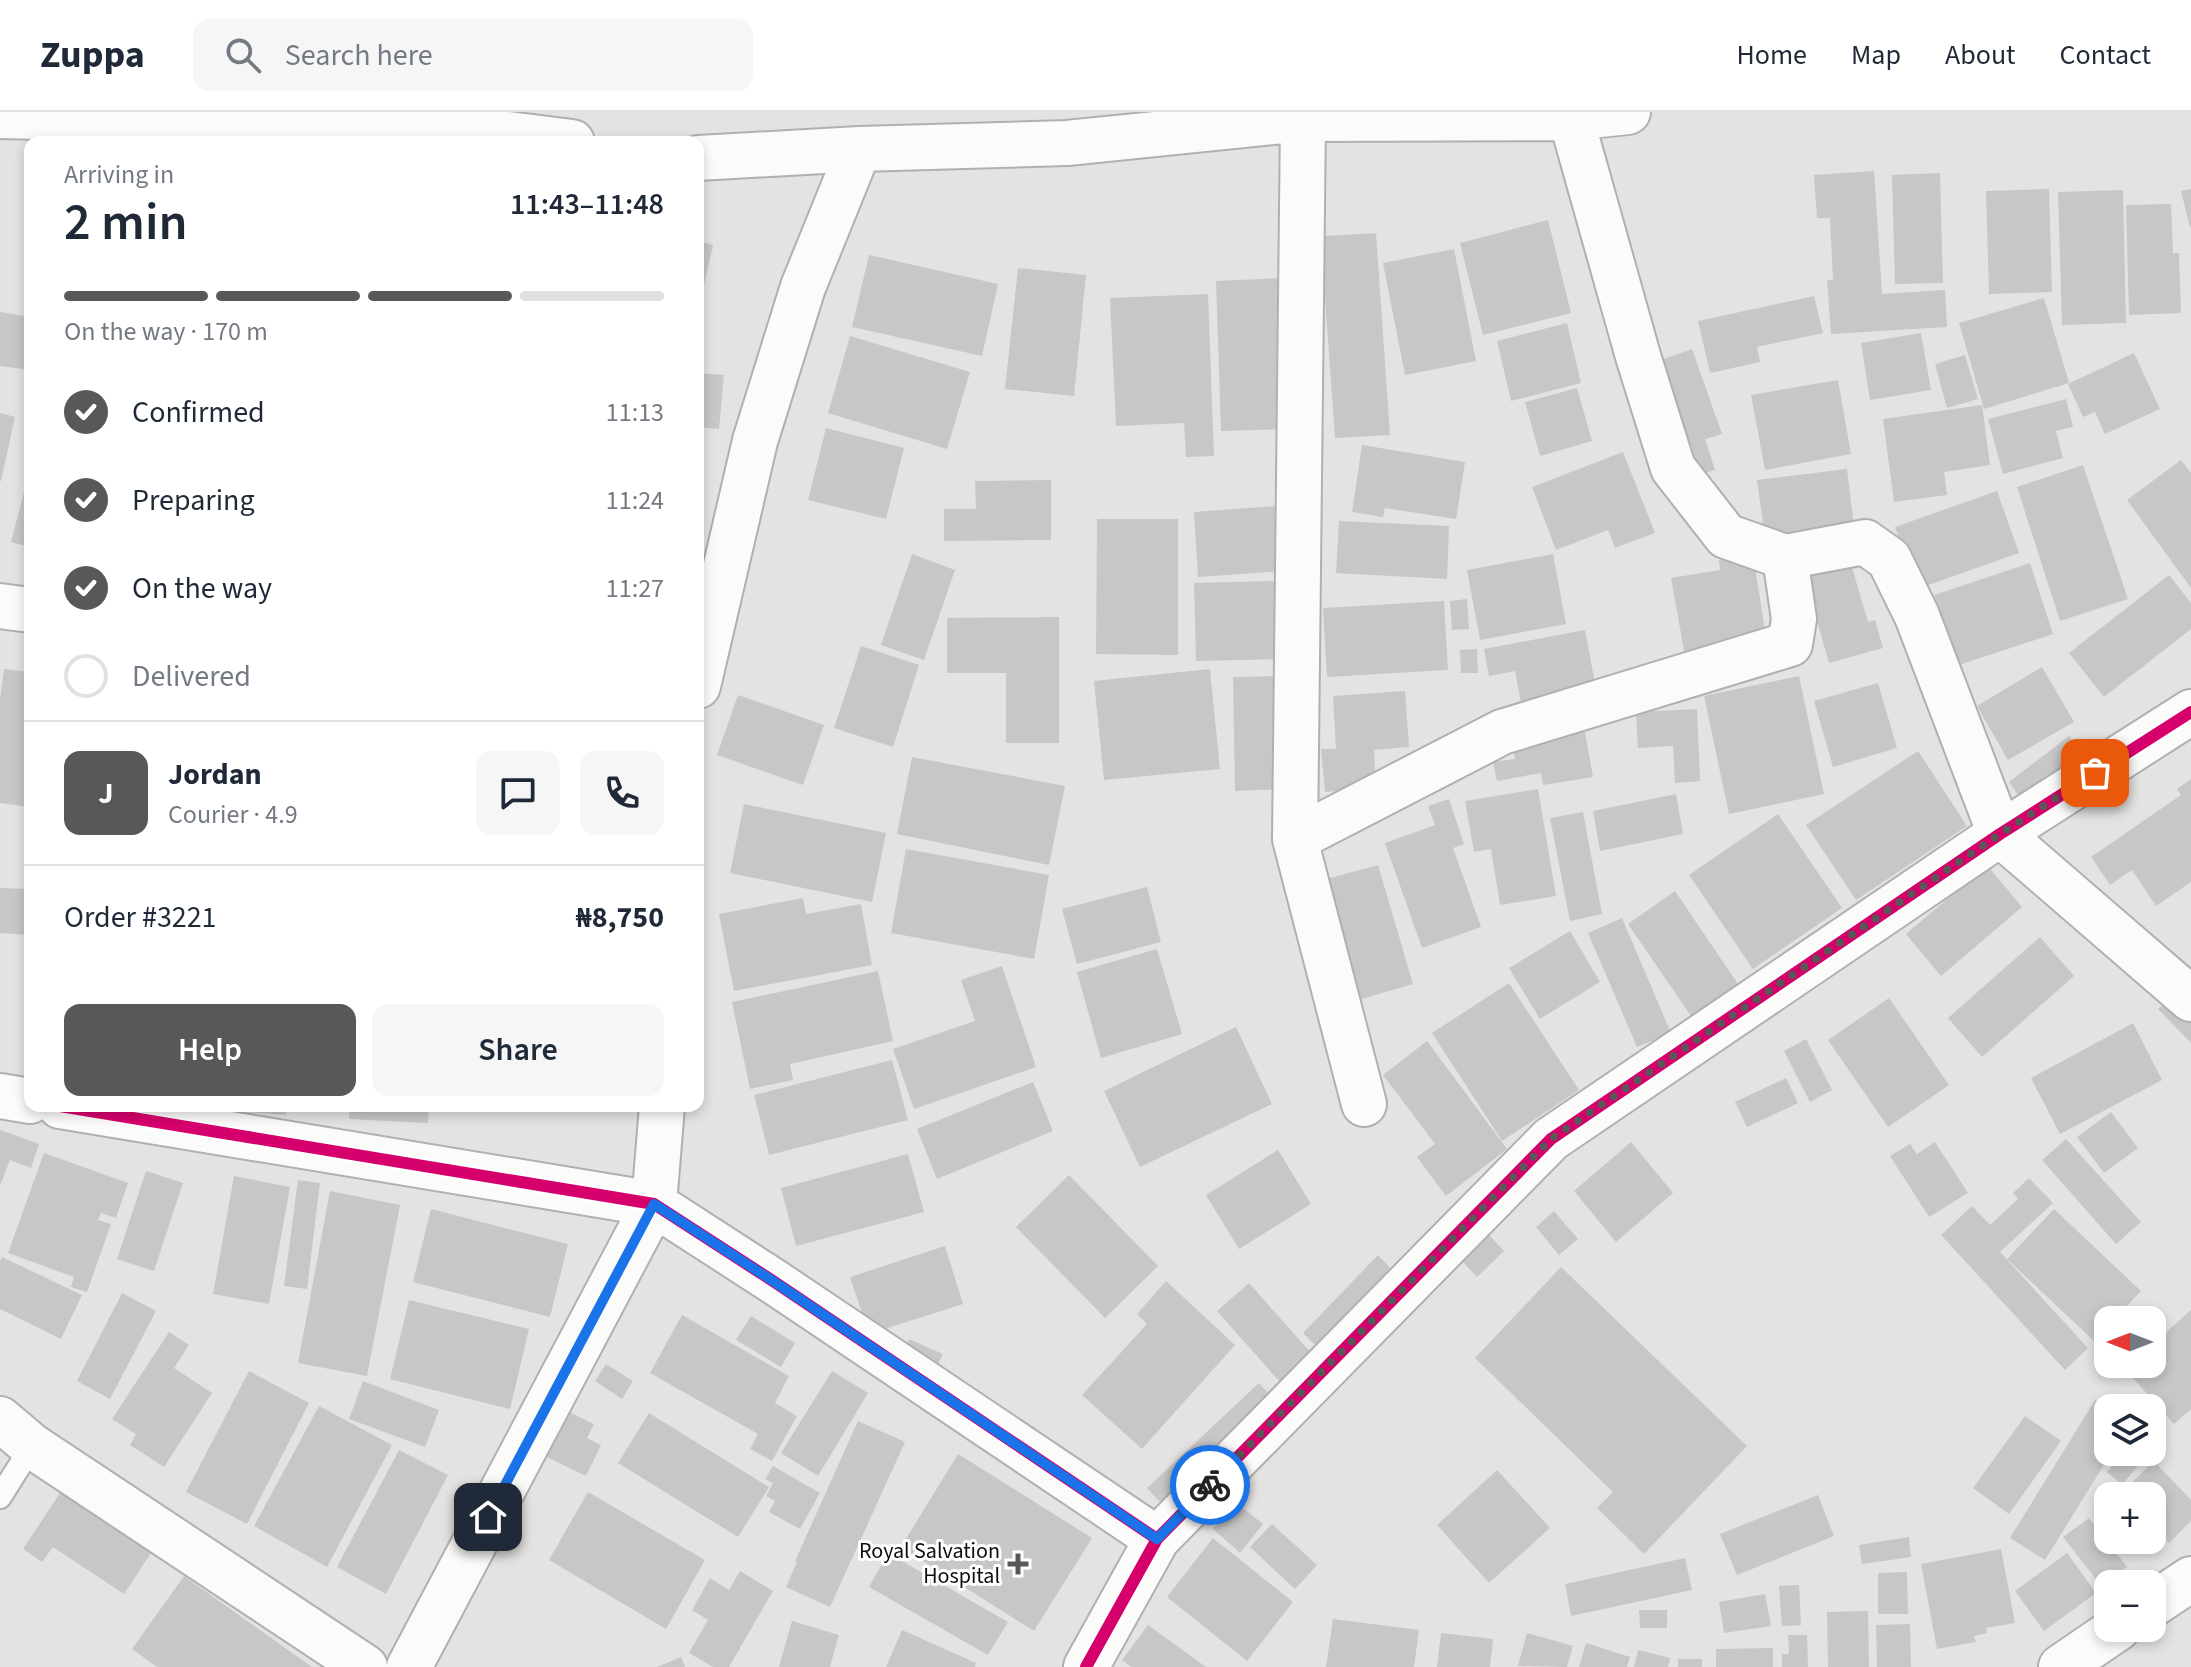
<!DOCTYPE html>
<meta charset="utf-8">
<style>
body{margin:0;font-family:"Source Sans 3",sans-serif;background:#f6f6f7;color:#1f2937;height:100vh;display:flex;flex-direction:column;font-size:30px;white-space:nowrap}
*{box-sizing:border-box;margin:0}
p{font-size:26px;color:#747a83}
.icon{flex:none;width:44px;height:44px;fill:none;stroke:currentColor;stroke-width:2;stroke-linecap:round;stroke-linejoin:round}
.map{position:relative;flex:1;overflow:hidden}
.panel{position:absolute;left:24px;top:24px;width:680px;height:976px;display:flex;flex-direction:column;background:#fff;border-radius:16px;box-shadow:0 4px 12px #0003}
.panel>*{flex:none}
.needle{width:52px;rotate:270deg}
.fabs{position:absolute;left:2094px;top:1194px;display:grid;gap:16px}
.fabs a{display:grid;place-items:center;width:72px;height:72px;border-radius:16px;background:#fff;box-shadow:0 4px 12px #0003;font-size:40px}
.pin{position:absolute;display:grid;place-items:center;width:68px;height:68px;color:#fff;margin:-34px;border-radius:16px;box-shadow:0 4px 12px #0006}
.courier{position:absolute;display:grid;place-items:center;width:80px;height:80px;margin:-40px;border:6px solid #1a73e8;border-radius:50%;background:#fff;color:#222;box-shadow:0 2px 10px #0007}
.summary em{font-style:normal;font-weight:600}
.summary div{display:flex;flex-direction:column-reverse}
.summary{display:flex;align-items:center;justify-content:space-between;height:136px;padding:0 40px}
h1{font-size:52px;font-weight:600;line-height:60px}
.bar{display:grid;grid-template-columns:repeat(4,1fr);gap:12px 8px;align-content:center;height:96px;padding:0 40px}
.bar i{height:10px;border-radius:6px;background:#e0e1e3}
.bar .current{background:#595856}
.bar p{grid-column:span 4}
.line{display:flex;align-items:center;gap:20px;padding:0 40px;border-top:2px solid #e0e1e3}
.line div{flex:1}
.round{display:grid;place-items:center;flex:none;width:84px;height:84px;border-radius:16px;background:#f6f6f7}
ol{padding:0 40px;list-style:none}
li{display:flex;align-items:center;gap:24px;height:88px}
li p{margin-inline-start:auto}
li .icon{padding:8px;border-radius:50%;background:#595856;color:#fff;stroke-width:4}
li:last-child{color:#747a83}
li i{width:44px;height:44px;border:4px solid #e0e1e3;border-radius:50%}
.primary-button{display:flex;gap:16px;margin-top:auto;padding:16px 40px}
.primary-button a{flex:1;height:92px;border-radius:16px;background:#595856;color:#fff;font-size:32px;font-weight:600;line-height:92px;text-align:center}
.primary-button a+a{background:#f6f6f7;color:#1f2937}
header{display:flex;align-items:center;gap:48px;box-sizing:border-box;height:112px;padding:0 40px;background:#fff;border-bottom:2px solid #e0e1e3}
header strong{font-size:38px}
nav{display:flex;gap:44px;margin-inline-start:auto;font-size:28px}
.search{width:560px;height:72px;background:#f6f6f7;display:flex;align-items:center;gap:20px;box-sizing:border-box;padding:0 28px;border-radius:16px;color:#747a83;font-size:30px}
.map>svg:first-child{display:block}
.building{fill:#c8c7c6}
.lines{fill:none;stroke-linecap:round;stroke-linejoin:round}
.lane-casing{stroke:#b1b0af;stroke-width:26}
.street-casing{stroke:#b1b0af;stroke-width:48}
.secondary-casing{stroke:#b1b0af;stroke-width:48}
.lane{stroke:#fbfbfa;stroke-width:22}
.street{stroke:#fbfbfa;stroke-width:44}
.secondary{stroke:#fbfbfa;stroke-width:44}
.cycleway-casing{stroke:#fff;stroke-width:17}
.cycleway{stroke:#d6006c;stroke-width:12}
.done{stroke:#595856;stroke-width:8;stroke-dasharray:0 14.4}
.route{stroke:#1a73e8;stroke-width:10}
.poi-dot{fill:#595856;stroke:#fff;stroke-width:3}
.labels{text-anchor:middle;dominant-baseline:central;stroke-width:6;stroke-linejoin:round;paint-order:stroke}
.poi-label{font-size:22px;fill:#0d0d0b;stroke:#fff;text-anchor:end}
</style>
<header>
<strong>Zuppa</strong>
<div class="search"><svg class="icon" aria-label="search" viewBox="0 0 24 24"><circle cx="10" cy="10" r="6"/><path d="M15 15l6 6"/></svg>Search here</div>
<nav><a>Home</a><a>Map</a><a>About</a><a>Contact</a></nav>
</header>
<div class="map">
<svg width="2191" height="1555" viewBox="0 0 2191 1555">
<rect width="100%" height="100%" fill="#e5e3e1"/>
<path class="building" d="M1874 59 1882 182 1945 178 1947 215 1831 222 1827 168H1833L1830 106H1817L1814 63Z
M1940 61 1943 171 1895 172 1892 63Z
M2049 77 2052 180 1989 182 1986 79Z
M2191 77V115H2190L2181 79Z
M2123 78 2126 211 2062 213 2058 80Z
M2171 92 2173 141H2179L2181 201 2129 203 2126 93Z
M1548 108 1571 201 1483 223 1460 131Z
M1376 121 1390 323 1335 326 1325 186 1313 187 1309 125Z
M698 129 713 133 699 195 698 194Z
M1454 137 1476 249 1405 263 1383 151Z
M869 143 998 172 982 244 852 215Z
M1018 156 1086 163 1074 284 1005 277Z
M1283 166 1288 317 1221 319 1216 169Z
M1208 182 1214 344 1186 345 1184 311 1116 314 1110 186Z
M1814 184 1823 221 1757 235 1760 250 1710 261 1698 209Z
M2044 186 2069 271 1984 297 1959 211Z
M0 200 30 205V258L0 254Z
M1567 211 1581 271 1511 289 1497 229Z
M1921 221 1931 278 1870 288 1861 231Z
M850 224 970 260 947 337 828 301Z
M1692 237 1722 322 1705 327 1715 358 1701 362 1661 248Z
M2134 241 2160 297 2105 322 2095 300 2083 305 2068 272Z
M1965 243 1978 287 1947 296 1935 252Z
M698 261 724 263 719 317 698 315Z
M1838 268 1851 342 1765 358 1751 283Z
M1577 276 1592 329 1540 344 1525 290Z
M2066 287 2073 315 2056 319 2063 346 2003 362 1988 307Z
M1982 293 1990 353 1944 360 1947 383 1894 390 1883 307Z
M0 301 15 305 1 369H0Z
M826 316 904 336 886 407 808 388Z
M1362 333 1465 350 1456 407 1385 396 1383 405 1352 400Z
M1623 340 1655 421 1615 436 1608 418 1556 438 1532 375Z
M2181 348 2191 361V476L2127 388Z
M2083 353 2128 487 2060 509 2017 375Z
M1847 357 1854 414 1765 426 1757 368Z
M29 361H30V435L11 430Z
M1051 368V428L944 429V397H976L975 369Z
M1997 379 2019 441 1917 477 1895 415Z
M1277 394 1281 459 1198 465 1194 400Z
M1097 407H1178V543L1096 542Z
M1339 409 1449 414 1447 467 1336 461Z
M912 442 955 458 924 548 881 533Z
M1553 442 1566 512 1480 528 1467 458Z
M1753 443 1767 530 1685 544 1671 466 1720 458 1719 448Z
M2030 451 2053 522 1956 554 1933 508 1941 504 1934 483Z
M1851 452 1868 510 1875 508 1883 536 1829 551 1808 477 1798 467Z
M2169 463 2191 491V517L2104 585 2069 541Z
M1276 469 1278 547 1196 549 1194 471Z
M1467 487 1469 517 1452 518 1450 489Z
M1444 489 1448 558 1327 565 1323 496Z
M1059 505V631H1006V561H947V506Z
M1585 518 1596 577 1521 591 1515 559 1489 564 1484 537Z
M861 534 919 553 893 635 834 616Z
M1477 537 1478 561H1461L1460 538Z
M2042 555 2074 610 2008 648 1977 594Z
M4 557 30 560V695L0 691V588Z
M1210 557 1220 657 1104 668 1094 569Z
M1281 564 1284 677 1235 679 1233 565Z
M1799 564 1824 682 1729 702 1704 584Z
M1878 571 1897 636 1833 655 1814 589Z
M1405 579 1409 635 1374 638 1376 676 1325 680 1321 637H1336L1333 584Z
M738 583 824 613 803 673 717 643Z
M1697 597 1700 669 1675 671 1673 634 1638 636 1636 600Z
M1583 609 1593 665 1543 673 1541 661 1497 669 1493 650 1515 647 1511 621Z
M2069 624 2088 650 2027 696 2009 670Z
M1918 639 1967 714 1856 788 1806 713Z
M912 645 1065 674 1049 753 897 722Z
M2191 667V770L2156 794 2132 758 2110 773 2091 745 2181 683 2177 677Z
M1538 677 1556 784 1500 793 1491 737 1474 740 1465 689Z
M1676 682 1683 722 1600 739 1593 699Z
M1449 687 1464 732 1453 736 1481 815 1422 836 1385 731 1435 713 1428 694Z
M744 692 886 721 872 790 730 761Z
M1583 700 1602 802 1570 809 1550 706Z
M1778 702 1842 796 1753 857 1689 763Z
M906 737 1049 763 1034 847 891 821Z
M1378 753 1413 872 1358 888 1323 768Z
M1987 753 2022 795 1941 864 1906 822Z
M1147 775 1161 830 1077 852 1062 797Z
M0 776 30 777V823L0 821Z
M1675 779 1738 872 1691 904 1628 812Z
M803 786 806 802 861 792 872 853 734 879 719 802Z
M1622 806 1671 921 1637 935 1588 821Z
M1570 819 1600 870 1540 907 1509 856Z
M2040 825 2074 864 1982 945 1948 906Z
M1157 837 1182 922 1101 946 1077 860Z
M1002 854 1036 955 914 997 893 937 975 909 961 868Z
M878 859 893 929 790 952 793 968 750 977 732 890Z
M1509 871 1579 978 1502 1029 1432 921Z
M2178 878 2191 891V931L2158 897Z
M1889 886 1949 973 1888 1015 1828 928Z
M2133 911 2162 968 2060 1022 2031 966Z
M1236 915 1272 992 1140 1055 1104 979Z
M1806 927 1832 978 1810 990 1784 939Z
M1427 929 1507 1037 1446 1084 1417 1045 1435 1032 1383 963Z
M892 948 908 1008 769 1043 754 983Z
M1786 966 1798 991 1747 1015 1735 990Z
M1033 970 1053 1019 937 1067 917 1017Z
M220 994H287L286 1003 220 998Z
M350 994H429L428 1011 349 1007Z
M2111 1000 2138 1036 2104 1061 2077 1025Z
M0 1018 39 1032 31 1056 10 1048 0 1074Z
M2066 1027 2141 1110 2116 1132 2042 1048Z
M1631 1030 1673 1081 1616 1130 1574 1079Z
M1935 1030 1968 1081 1929 1105 1890 1044 1910 1032 1917 1042Z
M1278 1038 1311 1092 1239 1137 1206 1083Z
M44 1041 128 1071 116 1106 101 1101 98 1108 111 1112 87 1180 71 1175 74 1165 8 1141Z
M908 1042 924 1100 796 1134 781 1076Z
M146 1059 183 1071 154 1159 117 1147Z
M1069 1063 1158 1154 1105 1206 1016 1115Z
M234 1064 290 1075 269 1192 213 1182Z
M2029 1066 2053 1091 2000 1140 2088 1236 2065 1258 1941 1123 1972 1094 1990 1113 2018 1087 2013 1081Z
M298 1068 320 1071 307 1177 284 1174Z
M330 1079 400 1093 367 1264 298 1251Z
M431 1097 568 1132 550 1205 413 1170Z
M2054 1097 2141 1179 2114 1208H2108V1214L2094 1229 2007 1147Z
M1554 1099 1578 1127 1559 1143 1536 1115Z
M1488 1122 1504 1139 1477 1165 1461 1148Z
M945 1134 963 1192 869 1222 850 1165Z
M1378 1143 1399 1165 1324 1242 1303 1221Z
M2 1145 82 1183 61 1227 0 1197V1149Z
M1561 1155 1747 1334 1644 1442 1597 1396 1613 1380 1475 1246Z
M1166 1169 1235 1233 1142 1337 1082 1283 1147 1212 1137 1202Z
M1249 1171 1320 1251 1288 1279 1217 1199Z
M122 1181 156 1199 110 1287 77 1269Z
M409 1188 529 1217 510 1297 390 1267Z
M2191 1198V1297L2174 1312 2125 1257 2131 1252H2152V1233Z
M682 1203 789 1264 775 1291 797 1304 772 1349 750 1337 758 1322 650 1261Z
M751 1204 795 1231 781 1255 736 1228Z
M169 1220 189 1233 174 1256 212 1281 164 1355 130 1333 136 1322 112 1307Z
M909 1227 943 1242 935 1259 901 1244Z
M606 1252 633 1269 622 1287 595 1269Z
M249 1259 309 1291 247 1412 186 1380Z
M832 1259 868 1281 818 1364 781 1341Z
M363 1269 439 1298 425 1335 349 1307Z
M1259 1271 1279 1293 1167 1398 1147 1376Z
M2095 1288 2108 1296V1340H2112L2045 1448 2010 1426Z
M319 1294 392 1333 327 1455 254 1414Z
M569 1300 594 1312 587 1326 601 1333 586 1364 547 1345Z
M649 1301 769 1375 738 1425 618 1351Z
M2025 1304 2061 1329 2009 1402 1973 1376Z
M858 1309 905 1330 830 1495 786 1475 797 1450 795 1449Z
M399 1338 448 1363 386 1482 337 1455Z
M2124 1340H2149L2122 1373 2107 1360Z
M958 1342 1092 1426 1034 1519 901 1435Z
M2154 1349 2191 1388V1409L2169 1431 2152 1413V1384H2125L2121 1381Z
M773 1354 820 1381 800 1417 769 1400 775 1389 766 1384 773 1371 765 1367Z
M1497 1358 1550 1416 1489 1471 1437 1413Z
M68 1369 158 1430 124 1482 53 1435 42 1450 23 1437Z
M588 1380 705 1448 666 1517 549 1448Z
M1818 1383 1834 1424 1737 1463 1720 1422Z
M1235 1390 1263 1412 1240 1441 1213 1417Z
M2089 1406 2127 1455 2102 1475 2063 1425Z
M1272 1412 1317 1453 1295 1477 1250 1435Z
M1909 1425 1911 1445 1862 1452 1859 1433Z
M1213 1426 1293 1490 1247 1549 1167 1485Z
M2001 1437 2015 1511 1986 1516 1987 1521 1974 1524 1976 1530 1937 1537 1921 1452Z
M888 1441 1008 1510 988 1543 869 1475Z
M2067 1441 2096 1481 2044 1519 2015 1479Z
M1685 1446 1692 1478 1571 1504 1565 1472Z
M740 1459 773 1479 729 1555H713L689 1541 708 1508 692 1498 710 1466 729 1478Z
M1907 1460 1908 1502H1878V1461Z
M184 1464 312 1555H157L132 1537Z
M1799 1473 1801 1513 1782 1514 1779 1474Z
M1765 1482 1771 1514 1724 1521 1719 1490Z
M1639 1498H1667V1516H1640Z
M1868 1499 1869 1555H1828L1827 1500Z
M1333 1507 1419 1518 1414 1555H1326Z
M792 1509 839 1523 830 1555H779Z
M1910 1512 1911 1555H1877L1876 1513Z
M1148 1513 1206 1555H1131L1122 1548Z
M902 1518 976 1551 975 1555H886Z
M1441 1521 1493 1527 1490 1555H1437Z
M1527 1521 1573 1534 1567 1555 1518 1554Z
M1788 1523H1807L1808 1555H1782V1542H1789Z
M1586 1531 1630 1545 1627 1555H1579Z
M1773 1536V1555H1716V1537Z
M1638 1538 1670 1546 1668 1555H1634Z
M681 1545 685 1555H657Z
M1678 1547H1702V1555H1678Z"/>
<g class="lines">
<g class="lane-casing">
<path id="lane" d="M0 1385 32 1334"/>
</g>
<g class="street-casing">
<path id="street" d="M0 4 459 16 572 30
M1571 6 1638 244 1673 356 1726 424 1785 445 1865 430 1889 447 1917 504 2000 722 2191 887
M1303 7 1295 727 1364 992
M698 46 859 37 1067 31 1303 7 1571 6 1628 0
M0 494 30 498
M698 574 755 329 803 175 859 37
M1295 727 1502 620 1790 532 1794 507 1785 445
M0 984 30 989
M60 994 654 1092 773 1169 1157 1427
M0 1307 32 1334 365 1555
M409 1555 654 1092 662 994
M1086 1555 1157 1427 1551 1027 2000 722 2191 600"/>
</g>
<g class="secondary-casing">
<path id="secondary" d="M2152 1493 2191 1467
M2061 1555 2118 1516"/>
</g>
<use href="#lane" class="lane"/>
<use href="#street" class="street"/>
<use href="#secondary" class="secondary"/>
<g class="cycleway-casing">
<path id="cycleway" d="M60 994 654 1092 773 1169 1157 1427
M1086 1555 1157 1427 1551 1027 2000 722 2191 600"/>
</g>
<use href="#cycleway" class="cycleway"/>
</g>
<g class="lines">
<path class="done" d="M1210 1373 1551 1027 2000 722 2095 661"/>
<path class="route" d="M488 1405 654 1092 773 1169 1157 1427 1210 1373"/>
</g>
<path class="poi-dot" d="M1014 1440h8v8h8v8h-8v8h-8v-8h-8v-8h8z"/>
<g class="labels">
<g class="poi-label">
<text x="1000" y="1439">Royal Salvation<tspan x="1000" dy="25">Hospital</tspan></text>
</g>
</g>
</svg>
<div class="fabs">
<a><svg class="needle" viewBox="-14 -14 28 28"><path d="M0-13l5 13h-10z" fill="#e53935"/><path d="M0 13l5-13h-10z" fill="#747a83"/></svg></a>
<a><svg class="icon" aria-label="layers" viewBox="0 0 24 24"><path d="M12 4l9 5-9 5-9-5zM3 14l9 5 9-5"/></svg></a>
<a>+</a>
<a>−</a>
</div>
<div class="pin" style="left:2095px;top:661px;background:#ea580c"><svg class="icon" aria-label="bag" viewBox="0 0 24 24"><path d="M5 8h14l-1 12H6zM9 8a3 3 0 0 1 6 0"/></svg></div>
<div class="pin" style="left:488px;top:1405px;background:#1f2937"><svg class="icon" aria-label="home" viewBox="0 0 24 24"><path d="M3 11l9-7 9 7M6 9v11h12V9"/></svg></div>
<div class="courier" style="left:1210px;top:1373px"><svg class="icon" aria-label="bike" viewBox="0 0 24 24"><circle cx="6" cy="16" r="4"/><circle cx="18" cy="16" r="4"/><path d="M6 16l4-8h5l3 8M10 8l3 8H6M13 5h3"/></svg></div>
<section class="panel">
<div class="summary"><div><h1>2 min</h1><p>Arriving in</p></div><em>11:43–11:48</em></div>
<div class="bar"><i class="current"></i><i class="current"></i><i class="current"></i><i></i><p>On the way · 170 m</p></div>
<ol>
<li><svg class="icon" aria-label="check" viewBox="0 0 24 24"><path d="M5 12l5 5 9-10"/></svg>Confirmed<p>11:13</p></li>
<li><svg class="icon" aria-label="check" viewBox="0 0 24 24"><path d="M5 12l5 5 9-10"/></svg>Preparing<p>11:24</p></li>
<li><svg class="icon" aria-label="check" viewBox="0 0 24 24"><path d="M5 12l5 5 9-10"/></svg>On the way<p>11:27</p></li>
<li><i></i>Delivered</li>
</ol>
<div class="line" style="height:144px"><b class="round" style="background:#595856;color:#fff">J</b><div><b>Jordan</b><p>Courier · 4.9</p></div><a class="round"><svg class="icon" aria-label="chat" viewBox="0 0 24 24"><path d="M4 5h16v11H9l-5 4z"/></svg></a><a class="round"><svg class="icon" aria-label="phone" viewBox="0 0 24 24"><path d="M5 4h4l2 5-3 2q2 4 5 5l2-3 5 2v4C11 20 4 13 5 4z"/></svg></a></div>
<div class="line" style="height:104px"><div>Order #3221</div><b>₦8,750</b></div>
<div class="primary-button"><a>Help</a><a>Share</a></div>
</section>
</div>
